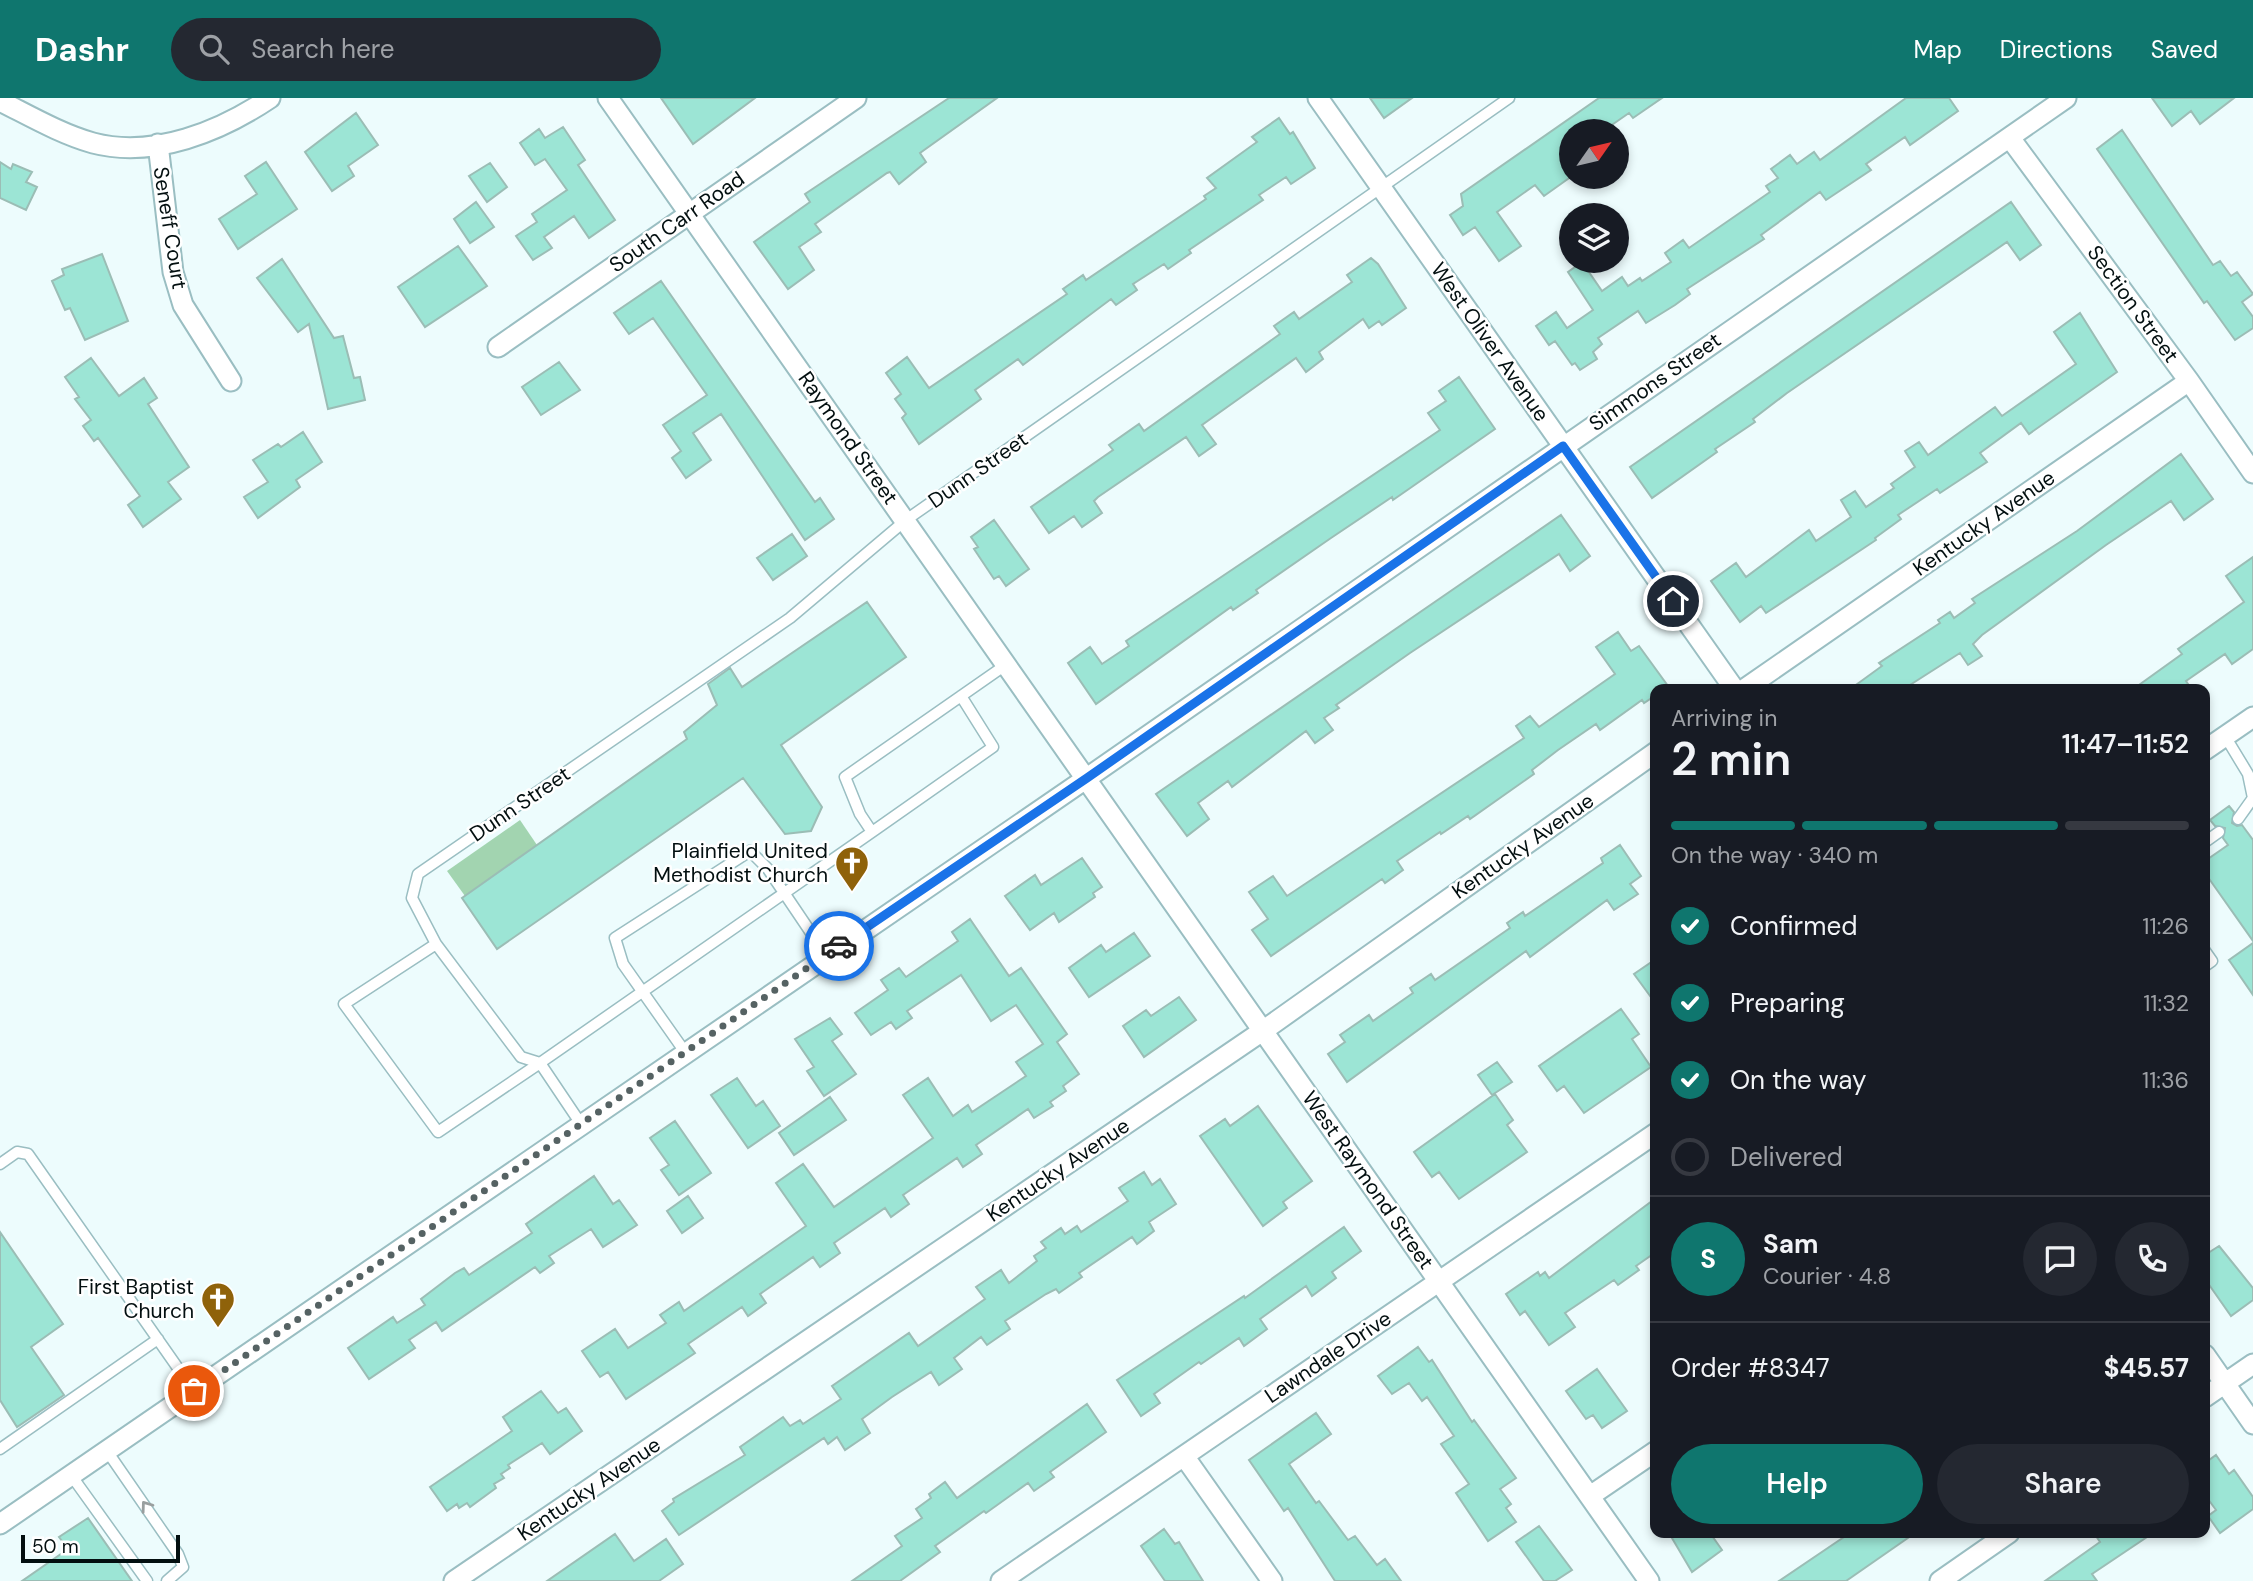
<!DOCTYPE html>
<meta charset="utf-8">
<style>
body{margin:0;font-family:"DM Sans",sans-serif;background:#242831;color:#f1f3f6;height:100vh;display:flex;flex-direction:column;font-size:26px;white-space:nowrap}
*{box-sizing:border-box;margin:0}
p{font-size:23px;color:#9ea1a6}
.icon{flex:none;width:38px;height:38px;fill:none;stroke:currentColor;stroke-width:2;stroke-linecap:round;stroke-linejoin:round}
.map{position:relative;flex:1;overflow:hidden}
.details{position:absolute;left:1650px;top:586px;width:560px;height:854px;display:flex;flex-direction:column;background:#171b24;border-radius:14px;box-shadow:0 4px 10px #0003}
.details>*{flex:none}
.needle{width:46px;rotate:56deg}
.controls{position:absolute;left:1559px;top:21px;display:grid;gap:14px}
.controls a{display:grid;place-items:center;width:70px;height:70px;border-radius:50%;background:#171b24;box-shadow:0 4px 10px #0003;font-size:35px}
.scale{position:absolute;left:21px;bottom:18px;width:159px;box-sizing:border-box;padding-left:7px;border:4px solid #030f10;border-top:0;font-size:19px;line-height:24px;white-space:nowrap;color:#030f10;-webkit-text-stroke:5px #fff;paint-order:stroke}
.pin{position:absolute;display:grid;place-items:center;width:60px;height:60px;color:#fff;margin:-30px;border:4px solid #fff;border-radius:50%;box-shadow:0 2px 7px #0007}
.courier{position:absolute;display:grid;place-items:center;width:70px;height:70px;margin:-35px;border:5px solid #1a73e8;border-radius:50%;background:#fff;color:#222;box-shadow:0 2px 9px #0007}
.head em{font-style:normal;font-weight:600}
.head div{display:flex;flex-direction:column-reverse}
.head{display:flex;align-items:center;justify-content:space-between;height:119px;padding:0 21px}
h1{font-size:46px;font-weight:600;line-height:52px}
.bar{display:grid;grid-template-columns:repeat(4,1fr);gap:10px 7px;align-content:center;height:84px;padding:0 21px}
.bar i{height:9px;border-radius:5px;background:#363941}
.bar .current{background:#0f766e}
.bar p{grid-column:span 4}
.line{display:flex;align-items:center;gap:18px;padding:0 21px;border-top:2px solid #363941}
.line div{flex:1}
.round{display:grid;place-items:center;flex:none;width:74px;height:74px;border-radius:37px;background:#242831}
ol{padding:0 21px;list-style:none}
li{display:flex;align-items:center;gap:21px;height:77px}
li p{margin-inline-start:auto}
li .icon{padding:7px;border-radius:50%;background:#0f766e;color:#fff;stroke-width:4}
li:last-child{color:#9ea1a6}
li i{width:38px;height:38px;border:4px solid #363941;border-radius:50%}
.button{display:flex;gap:14px;margin-top:auto;padding:14px 21px}
.button a{flex:1;height:80px;border-radius:42px;background:#0f766e;color:#fff;font-size:28px;font-weight:600;line-height:80px;text-align:center}
.button a+a{background:#242831;color:#f1f3f6}
header{display:flex;align-items:center;gap:42px;box-sizing:border-box;height:98px;padding:0 35px;background:#0f766e;color:#fff}
header strong{font-size:33px}
nav{display:flex;gap:38px;margin-inline-start:auto;font-size:24px}
.search{width:490px;height:63px;background:#242831;display:flex;align-items:center;gap:18px;box-sizing:border-box;padding:0 24px;border-radius:38px;color:#9ea1a6;font-size:26px}
.map>svg:first-child{display:block}
.green{fill:#a2d4b0}
.building{fill:#9ce5d5;stroke:#9bbdb5;stroke-width:2}
.lines{fill:none;stroke-linecap:round;stroke-linejoin:round}
.lane-casing{stroke:#9abec2;stroke-width:13}
.street-casing{stroke:#9abec2;stroke-width:23}
.lane{stroke:#fff;stroke-width:10}
.street{stroke:#fff;stroke-width:19}
.oneway{stroke:#9a9f9f}
.done{stroke:#556263;stroke-width:7;stroke-dasharray:0 12.6}
.route{stroke:#1a73e8;stroke-width:9}
.labels{text-anchor:middle;dominant-baseline:central;stroke-width:5;stroke-linejoin:round;paint-order:stroke}
.street-label{font-size:21px;fill:#030f10;stroke:#fff}
.poi-label{font-size:21px;fill:#030f10;stroke:#fff;text-anchor:end}
</style>
<header>
<strong>Dashr</strong>
<div class="search"><svg class="icon" aria-label="search" viewBox="0 0 24 24"><circle cx="10" cy="10" r="6"/><path d="M15 15l6 6"/></svg>Search here</div>
<nav><a>Map</a><a>Directions</a><a>Saved</a></nav>
</header>
<div class="map">
<svg width="2253" height="1483" viewBox="0 0 2253 1483">
<rect width="100%" height="100%" fill="#edfcfd"/>
<path class="green" d="M520 722 537 747 465 798 447 773Z"/>
<path class="building" d="M661 0H755L693 46Z
M949 0H997L920 55 926 64 899 86 890 74 887 75 815 126 821 134 799 149 814 172 788 191 754 144 810 104 805 96Z
M1370 0H1412L1384 20Z
M1599 0H1662L1633 20 1629 15 1603 33H1572V78L1544 98 1535 87 1497 114 1521 148 1499 163 1475 129 1463 137 1450 117 1463 108 1461 96Z
M1906 0H1949L1958 13 1910 47 1905 39 1866 66 1871 72 1826 102 1820 94 1761 137 1764 141 1687 191 1690 196 1675 207 1646 225 1638 213 1598 240 1602 246 1593 254 1597 261 1580 272 1575 265 1572 267 1555 243 1549 247 1536 228 1556 214 1567 230 1593 212 1568 174 1582 164 1602 193 1622 179 1628 188 1640 180 1642 183 1671 164 1665 155 1683 142 1689 150 1770 94 1766 88 1778 80 1771 71 1790 57 1797 66 1814 54 1820 62Z
M2152 0H2234L2200 26 2191 13 2172 28Z
M356 15 378 47 348 68 354 78 332 93 305 54Z
M1279 20 1290 36 1293 34 1315 70 1291 86 1286 79 1259 97 1263 102 1189 152 1191 155 1168 171 1164 166 1133 186 1137 192 1116 207 1111 201 1023 267 1018 261 975 292 981 301 919 346 902 320 906 316 895 301 901 296 886 275 907 259 929 290 1067 196 1063 191 1083 177 1086 182 1206 101 1204 98 1216 90 1207 80 1257 44 1252 39Z
M563 29 585 62 578 67 615 122 589 140 574 118 544 139 552 150 533 162 516 138 537 124 532 116 567 92 545 61 535 67 520 45 539 31 545 40Z
M2122 32 2213 167 2220 163 2231 178 2237 174 2253 196 2242 204 2253 219V230L2235 242 2207 203 2204 205 2097 51Z
M0 64 11 71 13 66 32 74 26 84 37 89 26 112 0 100Z
M266 64 297 111 238 151 219 121 257 96 245 78Z
M490 65 507 89 487 104 469 78Z
M476 104 494 129 470 145 454 121Z
M2011 104 2041 147 2020 162 2007 144 1787 295 1753 321 1755 324 1715 351 1717 354 1652 400 1630 369Z
M458 148 487 188 425 229 398 189Z
M102 156 128 223 85 242 70 210 65 212 52 183 64 177 62 171Z
M1371 160 1378 166 1406 210 1382 227 1379 223 1369 230 1363 221 1319 254 1323 261 1306 274 1296 260 1202 327 1216 346 1199 358 1186 339 1098 399 1094 403 1102 415 1082 429 1074 418 1049 435 1031 409 1113 352 1109 347 1139 326 1144 333 1280 236 1274 228 1294 214 1299 221 1352 184 1347 177Z
M282 161 334 240 343 238 354 280 360 279 365 302 328 311 309 226 298 234 257 180Z
M661 183 815 404 820 400 834 421 805 442 721 316 693 335 711 362 686 380 672 360 681 353 663 327 707 297 653 220 629 236 614 215Z
M2080 215 2117 274 2029 336 2021 325 1980 355 1987 364 1940 395 1937 391 1898 417 1901 421 1875 440 1876 442 1766 515 1761 508 1740 524 1711 483 1736 465 1746 479 1809 432 1816 443 1851 419 1841 402 1855 393 1866 409 1894 390 1891 386 1915 369 1905 353 1919 344 1928 357 1995 309 2002 318 2076 266 2054 234Z
M91 260 119 298 144 280 157 300 148 306 189 369 168 384 181 401 143 429 128 407 140 398 98 340 94 343 83 328 91 322 75 301 79 299 65 279Z
M559 264 580 292 541 317 522 289Z
M1459 279 1495 331 1393 402 1392 399 1331 440 1256 492 1258 495 1233 512 1231 509 1096 606 1068 565 1090 549 1102 566 1129 548 1126 543 1440 332 1428 315 1446 303 1439 293Z
M303 334 322 364 296 382 300 389 258 420 244 399 268 384 253 362 278 346 281 349Z
M2181 356 2213 401 2184 422 2171 403 2106 447 1982 537 1973 546 1982 558 1968 567 1960 555 1902 592H1849L1882 568 1879 565 1940 525 1938 522 1950 514 1954 520 1975 505 1972 501 2077 433Z
M1561 417 1590 458 1570 473 1559 456 1410 555 1336 607 1339 610 1324 620 1333 632 1315 645 1306 633 1232 689 1228 683 1198 705 1209 721 1187 738 1156 696Z
M994 422 1029 471 1006 488 999 478 994 481 974 451 978 449 971 439Z
M792 436 807 458 773 482 757 460Z
M2253 459V551L2232 566 2225 556 2186 583 2192 592H2132L2182 556 2178 551 2244 504 2226 478Z
M867 504 906 559 781 647 822 709 811 733 785 736 743 680 497 851 462 800 687 641 684 634 717 607 708 586 730 570 742 589Z
M1618 534 1631 553 1639 548 1668 588 1656 592V597L1644 605 1642 602 1600 632 1596 626 1558 652 1532 672 1534 676 1470 721 1468 718 1441 736 1440 734 1397 763 1403 772 1385 785 1382 781 1271 858 1252 832 1268 821 1249 794 1273 778 1287 798 1524 640 1516 628 1530 618 1539 629 1615 576 1596 549Z
M2229 708 2234 714 2232 725 2237 728 2242 727 2253 742V843L2205 775V763L2228 747 2223 740 2225 730 2215 728 2210 722Z
M1620 747 1641 778 1630 786 1638 796 1614 812 1607 802 1530 859 1526 853 1347 984 1328 956 1345 944 1340 937 1369 917 1373 923 1413 895 1410 890 1431 876 1435 882 1510 830 1507 825 1523 814 1525 818 1603 765 1601 760Z
M1082 760 1102 789 1093 795 1095 799 1059 824 1054 815 1030 832 1005 798 1035 777 1041 787Z
M970 821 1009 878 1021 870 1067 936 1057 944 1079 976 1063 988 1066 993 1050 1004 1053 1008 1034 1020 1028 1011 976 1047 982 1056 963 1069 957 1060 903 1097 909 1106 891 1119 885 1110 834 1145 840 1155 820 1169 813 1159 760 1196 766 1205 748 1218 742 1209 688 1246 695 1255 626 1301 608 1274 600 1279 582 1253 615 1231 628 1250 666 1225 660 1217 679 1204 684 1213 806 1128 776 1085 803 1066 834 1109 933 1040 903 997 928 980 953 1018 968 1007 972 1014 1026 978 1016 964 1043 946 1016 907 991 923 961 877 907 913 912 920 896 931 891 924 871 937 855 915 888 892 881 882 899 870 906 879 958 843 952 834Z
M1134 835 1150 858 1089 899 1069 870 1101 847 1106 854Z
M2253 845V897L2229 862Z
M1656 861V906L1634 876Z
M1179 899 1196 922 1144 959 1123 928 1146 912 1151 918Z
M1621 911 1639 936 1632 941 1651 969 1584 1015 1564 988 1557 993 1539 968Z
M830 920 842 936 832 943 856 976 824 998 807 973 814 969 795 941Z
M1497 964 1512 984 1492 997 1478 977Z
M737 980 756 1008 763 1003 780 1028 748 1050 711 997Z
M1495 996 1513 1022 1507 1027 1527 1054 1459 1101 1439 1074 1432 1079 1414 1054Z
M830 999 846 1022 794 1057 779 1035Z
M1258 1008 1312 1083 1283 1104 1287 1110 1263 1128 1200 1038 1225 1021 1230 1028Z
M675 1023 711 1075 679 1097 661 1072 669 1067 650 1040Z
M1144 1074 1152 1087 1160 1081 1176 1106 1149 1124 1154 1133 1137 1146 1132 1139 1079 1175 1082 1179 1059 1195 1056 1191 1046 1196 1005 1223 1010 1231 987 1247 981 1239 954 1260 962 1271 939 1287 931 1274 892 1299 862 1321 870 1335 845 1352 837 1339 828 1346 824 1340 679 1437 662 1413 674 1404 673 1401 745 1357 740 1349 783 1319 790 1328 800 1322 803 1326 841 1301 832 1288 909 1235 918 1248 985 1201 976 1189 1001 1172 1009 1185 1037 1163 1034 1158 1046 1150 1041 1144 1061 1130 1065 1136 1077 1128 1081 1134 1128 1103 1119 1090Z
M594 1078 613 1106 619 1102 637 1127 603 1149 591 1131 549 1158 554 1165 540 1175 535 1169 442 1233 436 1224 409 1242 415 1250 369 1281 348 1250 393 1219 397 1225 425 1207 421 1201 455 1175 464 1170 469 1177 532 1135 526 1126Z
M688 1098 703 1120 682 1135 667 1113Z
M1656 1100V1154L1636 1168 1639 1172 1618 1187 1614 1182 1565 1215 1575 1229 1549 1247 1525 1213 1520 1217 1506 1196 1538 1174 1540 1178 1545 1174 1549 1180Z
M1344 1129 1361 1153 1332 1174 1336 1180 1312 1198 1306 1188 1260 1221 1267 1231 1244 1248 1239 1240 1201 1266 1199 1264 1154 1296 1160 1305 1141 1318 1117 1282 1244 1198 1245 1200Z
M0 1134 63 1226 31 1249 64 1297 17 1329 0 1302Z
M2219 1148 2253 1190V1202L2231 1218 2205 1181V1157Z
M1418 1249 1429 1264 1432 1262 1472 1324 1474 1322 1516 1380 1500 1391 1511 1406 1506 1410 1516 1424 1488 1443 1456 1395 1469 1386 1441 1346 1454 1338 1427 1299 1422 1303 1409 1285 1392 1296 1378 1278Z
M1597 1271 1627 1313 1602 1330 1593 1317 1586 1321 1566 1293Z
M541 1293 558 1315 566 1310 582 1333 550 1356 542 1345 508 1367 510 1370 501 1376 504 1380 494 1386 496 1390 470 1409 467 1405 459 1410 457 1406 447 1413 430 1389 512 1333 503 1319Z
M1087 1306 1106 1334 1050 1374 1054 1379 1034 1393 1028 1385 986 1415 984 1413 935 1448 940 1454 900 1483H852L902 1448 895 1438 922 1420 916 1411 931 1400 929 1396 945 1384 957 1400Z
M1316 1315 1331 1336 1289 1366 1316 1405 1319 1403 1348 1442 1355 1438 1377 1467 1385 1461 1401 1483H1335L1288 1410 1284 1413 1249 1362Z
M2216 1357 2229 1376 2234 1372 2253 1399V1411L2220 1435 2208 1418 2216 1412 2205 1397V1365Z
M88 1420 132 1483H22L68 1451 59 1439Z
M1539 1428 1572 1472 1555 1483H1544L1516 1444Z
M1164 1431 1175 1446 1179 1444 1203 1483H1165L1141 1448Z
M1669 1435H1710L1722 1452 1692 1474Z
M1850 1435H1915L1846 1483H1779Z
M2094 1435H2153L2092 1476 2097 1483H2045L2100 1444Z
M615 1436 634 1463 666 1441 683 1466 659 1483H547Z"/>
<g class="lines">
<g class="lane-casing">
<path id="lane" d="M2225 638 2248 676 2253 700 2238 721
M872 734 993 649 961 598
M2205 744 2219 734
M436 846 521 959 540 965
M2205 853 2212 863 2205 868
M685 954 623 866 615 840 750 753 768 771 826 857
M540 965 438 1034 344 906 436 846 412 800 418 776 790 520 906 422 1509 0
M581 1026 540 965 872 734 860 716 845 679 1007 566
M0 1066 17 1054 28 1056 194 1293
M0 1351 158 1241
M107 1353 178 1456 183 1469 167 1483
M71 1377 147 1483"/>
</g>
<g class="street-casing">
<path id="street" d="M608 0 1649 1483
M1318 0 1735 592
M0 3C30 18 61 36 93 45 154 61 221 33 270 0
M2010 40 2189 283 2253 375
M158 46 173 174 183 207 231 283
M498 249 856 0
M1743 592 2189 283
M2205 652 2253 619
M2205 1257 2253 1326
M2205 1299 2253 1266
M1184 1358 1272 1483
M1590 1398 1656 1353
M0 1426 1087 680 2066 0
M454 1483 1264 932 1656 654
M1001 1483 1656 1035
M1940 1483 2009 1435"/>
</g>
<use href="#lane" class="lane"/>
<use href="#street" class="street"/>
</g>
<defs><path id="oneway-chevron" d="M-2-3.5L2.5 0L-2 3.5" fill="none" stroke-width="1.6" stroke-linecap="round" stroke-linejoin="round" transform="scale(1.75)"/></defs>
<use class="oneway" href="#oneway-chevron" transform="translate(146 1408) rotate(-126)"/>
<g class="lines">
<path class="done" d="M194 1293 839 848"/>
<path class="route" d="M839 848 1087 680 1563 348 1673 503"/>
</g>
<defs>
<g id="church-pin" transform="scale(1.75)"><path d="M0 17L-7.5 6A9.5 9.5 0 1 1 7.5 6Z" fill="#8f620a" stroke="#fff"/><path d="M-1.2-6h2.4v3.5h3.3v2.4h-3.3V6h-2.4V-.1h-3.3v-2.4h3.3Z" fill="#fff"/></g>
</defs>
<g fill-rule="evenodd">
<use href="#church-pin" x="852" y="765"/>
<use href="#church-pin" x="218" y="1201"/>
</g>
<g class="labels">
<g class="street-label">
<text transform="translate(677 124) rotate(-35)">South Carr Road</text>
<text transform="translate(170 130) rotate(81)">Seneff Court</text>
<text transform="translate(2133 206) rotate(54)">Section Street</text>
<text transform="translate(1490 244) rotate(55)">West Oliver Avenue</text>
<text transform="translate(1655 284) rotate(-35)">Simmons Street</text>
<text transform="translate(848 340) rotate(55)">Raymond Street</text>
<text transform="translate(978 372) rotate(-35)">Dunn Street</text>
<text transform="translate(1984 425) rotate(-35)">Kentucky Avenue</text>
<text transform="translate(520 706) rotate(-34)">Dunn Street</text>
<text transform="translate(1523 748) rotate(-35)">Kentucky Avenue</text>
<text transform="translate(1058 1072) rotate(-34)">Kentucky Avenue</text>
<text transform="translate(1368 1082) rotate(55)">West Raymond Street</text>
<text transform="translate(1328 1259) rotate(-34)">Lawndale Drive</text>
<text transform="translate(589 1391) rotate(-34)">Kentucky Avenue</text>
</g>
<g class="poi-label">
<text x="828" y="753">Plainfield United<tspan x="828" dy="24">Methodist Church</tspan></text>
<text x="194" y="1189">First Baptist<tspan x="194" dy="24">Church</tspan></text>
</g>
</g>
</svg>
<div class="controls">
<a><svg class="needle" viewBox="-14 -14 28 28"><path d="M0-13l5 13h-10z" fill="#e53935"/><path d="M0 13l5-13h-10z" fill="#9ea1a6"/></svg></a>
<a><svg class="icon" aria-label="layers" viewBox="0 0 24 24"><path d="M12 4l9 5-9 5-9-5zM3 14l9 5 9-5"/></svg></a>
</div>
<div class="scale">50 m</div>
<div class="pin" style="left:194px;top:1293px;background:#ea580c"><svg class="icon" aria-label="bag" viewBox="0 0 24 24"><path d="M5 8h14l-1 12H6zM9 8a3 3 0 0 1 6 0"/></svg></div>
<div class="pin" style="left:1673px;top:503px;background:#1f2937"><svg class="icon" aria-label="home" viewBox="0 0 24 24"><path d="M3 11l9-7 9 7M6 9v11h12V9"/></svg></div>
<div class="courier" style="left:839px;top:848px"><svg class="icon" aria-label="car" viewBox="0 0 24 24"><path d="M5 17H2v-5l4-1 3-4h7l3 4 3 1v5h-3M9 17h6M6 11h13"/><circle cx="7" cy="17" r="2"/><circle cx="17" cy="17" r="2"/></svg></div>
<section class="details">
<div class="head"><div><h1>2 min</h1><p>Arriving in</p></div><em>11:47–11:52</em></div>
<div class="bar"><i class="current"></i><i class="current"></i><i class="current"></i><i></i><p>On the way · 340 m</p></div>
<ol>
<li><svg class="icon" aria-label="check" viewBox="0 0 24 24"><path d="M5 12l5 5 9-10"/></svg>Confirmed<p>11:26</p></li>
<li><svg class="icon" aria-label="check" viewBox="0 0 24 24"><path d="M5 12l5 5 9-10"/></svg>Preparing<p>11:32</p></li>
<li><svg class="icon" aria-label="check" viewBox="0 0 24 24"><path d="M5 12l5 5 9-10"/></svg>On the way<p>11:36</p></li>
<li><i></i>Delivered</li>
</ol>
<div class="line" style="height:126px"><b class="round" style="background:#0f766e;color:#fff">S</b><div><b>Sam</b><p>Courier · 4.8</p></div><a class="round"><svg class="icon" aria-label="chat" viewBox="0 0 24 24"><path d="M4 5h16v11H9l-5 4z"/></svg></a><a class="round"><svg class="icon" aria-label="phone" viewBox="0 0 24 24"><path d="M5 4h4l2 5-3 2q2 4 5 5l2-3 5 2v4C11 20 4 13 5 4z"/></svg></a></div>
<div class="line" style="height:91px"><div>Order #8347</div><b>$45.57</b></div>
<div class="button"><a>Help</a><a>Share</a></div>
</section>
</div>
